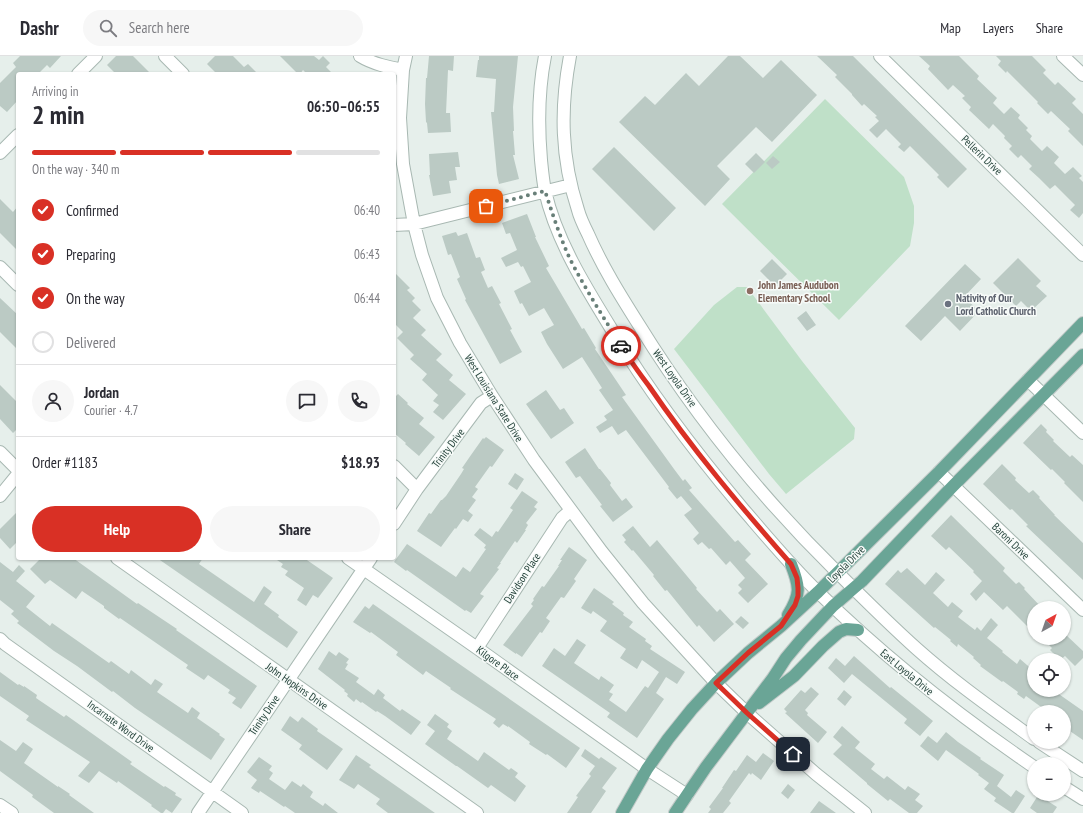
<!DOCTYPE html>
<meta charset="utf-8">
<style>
body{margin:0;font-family:"PT Sans Narrow",sans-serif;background:#f7f7f7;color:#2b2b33;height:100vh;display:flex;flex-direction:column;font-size:15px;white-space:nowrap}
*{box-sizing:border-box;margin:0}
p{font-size:13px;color:#7c7c81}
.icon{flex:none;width:22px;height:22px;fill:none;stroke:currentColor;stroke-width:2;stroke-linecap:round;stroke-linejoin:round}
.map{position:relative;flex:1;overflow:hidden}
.drawer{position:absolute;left:16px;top:16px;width:380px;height:488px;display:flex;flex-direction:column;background:#fff;border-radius:4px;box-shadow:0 1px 3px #0004}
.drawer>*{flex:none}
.needle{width:26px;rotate:40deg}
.tools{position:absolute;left:1027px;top:545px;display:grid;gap:8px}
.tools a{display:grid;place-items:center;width:44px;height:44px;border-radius:50%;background:#fff;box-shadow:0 1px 3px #0004;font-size:20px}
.pin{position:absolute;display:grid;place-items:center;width:34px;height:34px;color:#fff;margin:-17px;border-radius:8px;box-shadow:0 2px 6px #0006}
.courier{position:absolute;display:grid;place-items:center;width:40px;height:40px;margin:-20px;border:3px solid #d93025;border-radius:50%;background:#fff;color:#222;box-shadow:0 1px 5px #0007}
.headline em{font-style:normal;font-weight:700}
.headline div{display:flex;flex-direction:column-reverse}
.headline{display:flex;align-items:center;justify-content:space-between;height:68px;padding:0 16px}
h1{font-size:26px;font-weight:700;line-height:30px}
.bar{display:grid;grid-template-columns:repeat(4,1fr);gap:6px 4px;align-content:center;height:48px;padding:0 16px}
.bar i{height:5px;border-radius:3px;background:#e1e1e2}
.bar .on{background:#d93025}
.bar p{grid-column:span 4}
.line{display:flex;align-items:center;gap:10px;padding:0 16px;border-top:1px solid #e1e1e2}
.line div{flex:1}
.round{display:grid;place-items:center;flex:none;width:42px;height:42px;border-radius:21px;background:#f7f7f7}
ol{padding:0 16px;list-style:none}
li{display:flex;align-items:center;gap:12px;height:44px}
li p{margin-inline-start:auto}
li .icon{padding:4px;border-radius:50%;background:#d93025;color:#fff;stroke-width:4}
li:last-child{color:#7c7c81}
li i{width:22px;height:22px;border:2px solid #e1e1e2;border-radius:50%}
.cta{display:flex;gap:8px;margin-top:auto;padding:8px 16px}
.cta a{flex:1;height:46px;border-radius:24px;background:#d93025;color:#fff;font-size:16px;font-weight:700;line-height:46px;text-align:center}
.cta a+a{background:#f7f7f7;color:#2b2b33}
header{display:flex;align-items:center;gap:24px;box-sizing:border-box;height:56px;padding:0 20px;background:#fff;border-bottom:1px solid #e1e1e2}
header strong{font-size:19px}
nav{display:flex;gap:22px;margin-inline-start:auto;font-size:14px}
.search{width:280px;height:36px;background:#f7f7f7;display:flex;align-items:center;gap:10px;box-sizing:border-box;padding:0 14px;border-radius:22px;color:#7c7c81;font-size:15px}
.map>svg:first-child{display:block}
.green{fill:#bfe0c8}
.building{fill:#bbcac4}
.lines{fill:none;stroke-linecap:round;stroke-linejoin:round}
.minor-casing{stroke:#a8b8b2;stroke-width:14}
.major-casing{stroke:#c2cac8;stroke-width:14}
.minor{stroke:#fff;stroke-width:12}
.major{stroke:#6aa596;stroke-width:12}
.done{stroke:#687f78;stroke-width:4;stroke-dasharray:0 7.2}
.route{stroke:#d93025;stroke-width:5}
.education-dot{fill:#8d6e63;stroke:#f7fbf9;stroke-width:1.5}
.worship-dot{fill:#6b7280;stroke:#f7fbf9;stroke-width:1.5}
.labels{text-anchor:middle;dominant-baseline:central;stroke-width:3;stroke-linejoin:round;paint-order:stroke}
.street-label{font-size:11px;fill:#24423a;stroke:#f7fbf9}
.education-label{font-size:11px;font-weight:bold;fill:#785e54;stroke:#f7fbf9;text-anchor:start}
.worship-label{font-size:11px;font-weight:bold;fill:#5b616d;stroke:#f7fbf9;text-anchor:start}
</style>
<header>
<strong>Dashr</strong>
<div class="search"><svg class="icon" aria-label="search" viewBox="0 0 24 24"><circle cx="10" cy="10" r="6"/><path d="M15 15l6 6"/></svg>Search here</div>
<nav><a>Map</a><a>Layers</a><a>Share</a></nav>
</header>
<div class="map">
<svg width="1083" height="757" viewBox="0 0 1083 757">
<rect width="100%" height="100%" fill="#e6efeb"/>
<path class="green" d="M825 43 904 121 914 150V167L910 190 839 264 722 148Z
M737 231H747L802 305 855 372 854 383 786 438 769 418 674 293 714 249Z"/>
<path class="building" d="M20 0H61L50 12 47 9 38 18H18V44L7 56 0 50V27L16 11 13 7Z
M116 0H133L151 18H116L107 9Z
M215 0H233L244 11 248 8 258 18H217L207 8Z
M280 0H314L319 4 323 0 330 7 326 11 333 18H307L303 14 300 18H298Z
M429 0H454L453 15 448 14 446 57H450L451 76 428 77 427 67 426 66 425 48 426 22H427Z
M479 0H518L513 51 514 75H513L515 99H513L519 123 499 128 497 119 491 56H494L496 23 476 21 478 4H479Z
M728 0H740L763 22 781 4 817 39 772 86 756 71 717 110 730 123 705 150 619 66 645 40 655 49 686 17 699 30Z
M817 0H853L967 113 948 132 937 121 939 119 910 90 904 96 898 91 901 88 886 73 877 82 869 74 879 65 875 61 877 60 864 48 862 50 852 39V38L835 21 837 19Z
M919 0H959L979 20 977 23 997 42 993 47 1004 58 1011 51 1020 59 1018 62 1028 72 1026 74 1032 80 1030 83 1042 95 1047 90 1059 101 1054 107 1065 118 1073 111 1082 120 1079 122 1083 126V157L1079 162 1070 154 1075 149 1055 129 1050 133 1039 122 1029 113 1032 110 1021 99 1018 102 1009 93 1012 90 1004 82 1005 80 993 68 989 73 969 54 971 51 962 42 965 40 953 29 948 34 928 13 930 10Z
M996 0H1032L1046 14 1043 17 1055 29 1058 26 1076 43 1072 47 1083 58V90L1068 75 1070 73 1051 55 1048 58 1037 47 1038 46 1007 15 1006 17 998 9 1001 5Z
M614 91 676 152 654 175 592 113Z
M458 96 460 111H455L457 124 449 125 451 137 433 140 429 119H430L429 98Z
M756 97 765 106 754 117 745 108Z
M773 100 780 106 772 113 766 107Z
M0 143 13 156 18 150V195L0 177Z
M527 158 536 181H535L549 210 546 212 582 273 584 272 596 292 595 293 626 339 622 341 674 413 683 425 685 423 692 432 689 434 735 486 738 484 751 498 745 504 768 528 748 547 738 537 742 533 738 529 745 522 730 505 726 509 711 492 709 493 702 486 698 489 693 483 699 477 684 459 692 453 681 440 677 443 668 432 669 431 626 374 618 379 612 370 600 377 596 371 607 364 604 360 613 354 599 334 602 332 582 301 563 313 547 288 541 276 554 269 544 252 529 260 522 247 520 248 514 235 531 226 523 210 521 211 518 206 506 211 501 202 517 194 510 177 506 178 502 167Z
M456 176 458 180 467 177 476 202 480 201 485 214 481 216 488 232 492 230 501 247 499 248 512 273 510 274 522 296 500 308 465 244 466 243 457 223 460 221 451 198 448 199 442 180Z
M1018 202 1041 225 1036 230 1047 240 1031 255 1021 245 1016 250 993 227Z
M772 203 787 218 775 230 760 215Z
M965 208 981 223 964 241 979 255 960 275 945 260 921 285 905 270Z
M394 216 410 232 407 234 415 242 412 245 421 254 413 262 426 274 421 279 442 298 436 304 453 319 449 324 466 338 443 364 433 356 439 349 433 345 438 339 422 324 427 318 410 303 414 299 397 282 403 276 394 267Z
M0 242 18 259V294L0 276Z
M806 255 816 269 807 275 797 262Z
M0 329 18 347V372L13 377 0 363Z
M546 334 560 354 564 352 574 367 551 383 526 348Z
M398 338 408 347 407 348 424 362 419 368 435 381 419 400 405 388 406 387 394 377V342Z
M1041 368 1047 374 1046 376 1054 384 1053 385 1070 401 1072 399 1083 409V446L1064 427 1065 426 1052 413 1051 414 1023 387Z
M486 381 504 394 492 411 490 410 475 431 478 433 472 441 476 444 468 455 473 459 468 466 463 463 456 473 455 472 441 491 417 475 429 457 431 458 441 444H442L446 440 461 418 464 413 462 412 471 399 483 382 484 383Z
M585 392 599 413H600L611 427 610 429 622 445 626 442 633 451 613 466 600 450 602 449 580 420 576 422 565 406Z
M1002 408 1016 422 1015 424 1029 437 1033 434 1040 441 1039 442 1055 459H1054L1083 487V524L1026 470 1028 469 1012 453 1010 454 983 428Z
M515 417 524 423 517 434 508 428Z
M522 435 538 446 534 451 537 453 526 467 528 469 525 474H526L517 487 515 485 500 507H501L497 512 499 513 480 538 484 540 471 557 466 554 465 555 407 514 406 515 394 506 407 488 456 521 463 511 470 516 486 493 484 492 486 489 474 479 480 472 492 481 496 475 498 476 513 454 510 452Z
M18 455V485L10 493 0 482V473Z
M951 459 1005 512 1003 515 1016 528 1019 526 1025 532 1024 533 1042 552H1034V574L1028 569 1027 570 1007 550 1003 554 984 536 976 545 970 538 982 525 973 516 974 515 949 491 946 494 931 480Z
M633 470 650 491 657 484 697 532 696 533 717 556 720 553 734 568 714 586 699 569 697 571 667 534 665 535 653 520 654 519 633 494 632 495 624 486 626 484 622 479Z
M569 491 587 504 574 523 576 525 564 542 561 541 546 562 550 565 542 577 540 576 522 601 516 597V598L503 589 533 550 531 548 534 544 533 543 542 530 544 531 559 510H558L562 504H560Z
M41 502H73L137 548 138 547 177 573 176 574 257 630 241 653 232 647 236 642 228 637 230 634 208 619 204 624 186 612 188 609 120 562 119 563 104 552V550L82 535 76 543 50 524 45 528 30 513Z
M157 502H203L199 508 254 546 264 530 272 536 264 548 279 559 278 561 298 576 287 592Z
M274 502H304L333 522 318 542 313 539 306 550 297 544 304 532 285 519 288 515 281 511 283 508Z
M0 506 13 516 19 509 25 515 16 525 35 540 26 551 50 570 52 567 109 607 111 605 129 618 131 614 151 629 155 623 163 628 157 636 188 657 192 651 200 657 197 662 220 678 219 679 225 683 211 704 135 652 113 635 112 636 77 610 54 595 17 567 19 565 11 558 14 555 0 544Z
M907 512 925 529 936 516 945 524 933 537 948 551 952 546 963 555 958 561 975 574 977 571 981 575 991 562 998 569 987 582 1003 595 1002 596 1017 608 1020 603 1034 615V634H1053L1083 655V684L1064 671V656H1048L1026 640 1024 643 1017 638 1018 636 1003 625 1002 626 980 610 981 609 973 602 974 601 958 588 957 591 950 585 951 584 935 571 934 572 885 528 898 514 901 517Z
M594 532 614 546 612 548 624 557 623 559 633 566 629 571 646 583 645 585 652 590 650 593 685 616 677 628 666 621 656 637 664 643 637 682 607 661 610 657 542 610 554 592 565 600 577 583 586 589 574 607 599 624 601 620 614 629 609 636 613 638 609 644 626 656 645 630 648 632 659 616 642 604 637 613 620 602 626 593 600 575 607 565 593 555 591 558 581 552Z
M373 548 580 692 566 712 547 698 546 699 529 688 530 686 508 670V671L503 668 499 672 493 667 496 663 450 633 451 632 426 615 423 619 396 599 398 596 371 576 370 577 353 566 365 550 369 553Z
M741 560 749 567 743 573 735 566Z
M1065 578 1083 595V602L1075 610 1065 600 1060 604 1050 594 1052 592 1042 582H1064Z
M329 595 336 600 339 596 349 603 346 607 348 608 345 613 359 622 356 626 374 639 378 633 385 639 383 642 400 655 402 653 421 666 411 679 385 660 377 655 376 656 362 646 361 647 356 643 354 646 347 640 348 638 344 635 345 634 318 613Z
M854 600 890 632 891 631 933 665 920 680 904 667 907 663 852 618 844 627 828 612 836 602 845 610Z
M0 616 18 629 19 628 24 631V630L37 639 36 642 64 661 66 659 132 706 130 708 164 731 165 730 176 737 175 739 182 743 172 757 166 753 163 757H161L151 750 152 749 118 725 117 727 99 715 89 727 78 720 90 706 26 664 29 660 0 640Z
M811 631 819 638 805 654 808 657 807 659 827 676 818 687 785 657 787 656 784 653 801 634 805 637Z
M844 634 852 641 845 650 837 643Z
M435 658 449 668 447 671 452 675 447 683 478 705 484 696 509 714 511 712 518 717 515 721 526 730 515 746 491 729 488 732 457 710H456L425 688 435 675 427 669Z
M290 660 298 666 302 661 318 673 317 675 343 693 327 714 299 693 302 689 281 674Z
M842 670 860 686 855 692 875 708 871 713 884 723 887 720 905 734 908 730 920 738 915 744 923 750 917 757H909L890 743 888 745 867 728V727L833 698 842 689 833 681Z
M946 676 958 686 981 702 980 703 1004 719 997 730 1011 741 1016 734 1025 740 1014 757H1012L994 745 996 742 984 733 989 727 978 719 979 718 946 694 938 705 920 690 928 680 937 687Z
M0 684 16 695 23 686 33 693 24 707 58 731V730L70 738 69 739 94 757H54L32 741 33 739 0 715Z
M585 693 599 703 601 701 617 712 602 732 606 735 591 757H567L578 741 576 740 591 720 589 718 595 710 581 700Z
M763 697 774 705 761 724 752 717 751 719 749 717 729 745 731 747 723 757H708L711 753 709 751 723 732H722L734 714 736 715 747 699 756 706Z
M356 699 371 709 369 711 435 757H388L376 748 380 743 358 728 354 733 339 724Z
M259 701 272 710 269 714 273 717 269 723 285 734 292 725 301 731 303 728 313 736 310 741 323 750 325 747 338 757H295L285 750 284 751 260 735 259 737 251 732 257 724 247 716Z
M788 728 795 734 788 743 781 737Z
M1037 741 1042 744 1043 742 1057 751 1053 757H1037L1030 752Z
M819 745 836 757H810Z"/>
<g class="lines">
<g class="minor-casing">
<path id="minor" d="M165 0 183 18
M360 0C373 8 388 11 403 14
M406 0 403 14 400 62 403 108 414 168 422 199 437 242 460 287 492 340 534 404 602 496 643 547 716 627 747 657 816 718 865 757
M545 0C538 35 538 69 541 104 542 114 543 125 545 135 556 184 586 232 612 274 650 337 695 396 743 453 768 482 792 511 819 537 885 602 958 659 1034 711
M570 0C560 53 561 102 578 154 580 162 584 170 588 178 602 210 620 239 639 269 694 358 761 441 836 515 863 542 889 568 917 593 954 626 994 654 1034 683
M880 0 1083 199
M1063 0 1083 19
M78 18 96 0
M0 97 18 79
M394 169 414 168 571 129
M0 211 18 229
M1028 324 1083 377
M0 396 18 414
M394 410 417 433
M939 416 1083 554
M0 440 18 418
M394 468 417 433 481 347 492 340
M117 502 477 757
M348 502 477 592 647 713 687 739
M0 583 5 588 242 757
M477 592 562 462 570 455
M1039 686 1083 715
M1064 731 1083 743
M0 749 12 757
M198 757 371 502"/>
</g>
<g class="major-casing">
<path id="major" d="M788 559C801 538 800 531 791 508
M759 647 794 620 823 590 839 576 846 573 858 574
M622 757 647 713 668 683 692 653 716 627 748 597 781 570 818 536 939 416 1083 267
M675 757 687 739 706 711 773 622 786 602 801 584 833 550 862 525 953 430 1083 299"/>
</g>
<use href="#minor" class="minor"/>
<use href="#major" class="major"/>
</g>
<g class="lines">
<path class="done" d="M486 150 545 135C553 159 560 182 571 205 586 234 604 262 621 290"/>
<path class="route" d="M621 290C630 304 639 317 649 330 692 393 741 451 791 508L797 522 798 532V540L795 549 781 570 748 597 716 627 747 657 793 698"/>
</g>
<circle class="education-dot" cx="750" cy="235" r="4"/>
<circle class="worship-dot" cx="948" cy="248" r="4"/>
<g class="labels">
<g class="street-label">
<text transform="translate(982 99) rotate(44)">Pellerin Drive</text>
<text transform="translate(675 322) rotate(55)">West Loyola Drive</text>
<text transform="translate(494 342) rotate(58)">West Louisiana State Drive</text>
<text transform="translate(448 392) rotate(-53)">Trinity Drive</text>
<text transform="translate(1011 485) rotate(44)">Baroni Drive</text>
<text transform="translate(846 508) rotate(-45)">Loyola Drive</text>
<text transform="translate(522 522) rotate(-57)">Davidson Place</text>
<text transform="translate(498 607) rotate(36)">Kilgore Place</text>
<text transform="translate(907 616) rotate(40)">East Loyola Drive</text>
<text transform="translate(297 630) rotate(35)">John Hopkins Drive</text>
<text transform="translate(264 659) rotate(-56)">Trinity Drive</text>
<text transform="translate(121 670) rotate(36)">Incarnate Word Drive</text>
</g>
<g class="education-label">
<text x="758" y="229">John James Audubon<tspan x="758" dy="13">Elementary School</tspan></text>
</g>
<g class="worship-label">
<text x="956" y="242">Nativity of Our<tspan x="956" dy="13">Lord Catholic Church</tspan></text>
</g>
</g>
</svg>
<div class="tools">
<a><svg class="needle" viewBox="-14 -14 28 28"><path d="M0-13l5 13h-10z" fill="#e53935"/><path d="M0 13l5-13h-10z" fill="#7c7c81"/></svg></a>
<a><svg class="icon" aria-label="locate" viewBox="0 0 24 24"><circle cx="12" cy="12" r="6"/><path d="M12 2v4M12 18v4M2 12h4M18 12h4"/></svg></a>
<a>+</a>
<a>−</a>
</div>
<div class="pin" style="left:486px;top:150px;background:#ea580c"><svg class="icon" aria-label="bag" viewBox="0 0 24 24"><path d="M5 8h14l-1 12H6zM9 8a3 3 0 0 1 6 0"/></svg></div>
<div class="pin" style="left:793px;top:698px;background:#1f2937"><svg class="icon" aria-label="home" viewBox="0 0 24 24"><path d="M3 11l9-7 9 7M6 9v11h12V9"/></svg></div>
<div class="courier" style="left:621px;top:290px"><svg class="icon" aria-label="car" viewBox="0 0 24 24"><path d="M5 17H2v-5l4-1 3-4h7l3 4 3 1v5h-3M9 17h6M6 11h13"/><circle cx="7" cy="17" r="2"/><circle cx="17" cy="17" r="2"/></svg></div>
<section class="drawer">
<div class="headline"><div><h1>2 min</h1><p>Arriving in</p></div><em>06:50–06:55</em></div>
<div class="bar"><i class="on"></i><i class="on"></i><i class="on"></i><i></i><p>On the way · 340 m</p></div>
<ol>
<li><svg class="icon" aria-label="check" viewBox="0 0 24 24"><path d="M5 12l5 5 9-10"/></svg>Confirmed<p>06:40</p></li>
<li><svg class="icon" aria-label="check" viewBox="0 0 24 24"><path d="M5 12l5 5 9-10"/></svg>Preparing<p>06:43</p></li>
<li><svg class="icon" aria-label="check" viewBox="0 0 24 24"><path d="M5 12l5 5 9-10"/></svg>On the way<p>06:44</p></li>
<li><i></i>Delivered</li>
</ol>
<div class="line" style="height:72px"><a class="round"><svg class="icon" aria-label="person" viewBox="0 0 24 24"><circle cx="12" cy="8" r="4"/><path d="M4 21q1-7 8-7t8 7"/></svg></a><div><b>Jordan</b><p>Courier · 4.7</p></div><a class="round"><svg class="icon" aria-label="chat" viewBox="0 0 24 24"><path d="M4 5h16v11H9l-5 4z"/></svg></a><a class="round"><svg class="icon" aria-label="phone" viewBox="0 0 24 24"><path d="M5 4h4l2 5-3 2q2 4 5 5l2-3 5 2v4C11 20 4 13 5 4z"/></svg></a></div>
<div class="line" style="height:52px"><div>Order #1183</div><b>$18.93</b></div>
<div class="cta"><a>Help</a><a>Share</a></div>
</section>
</div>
